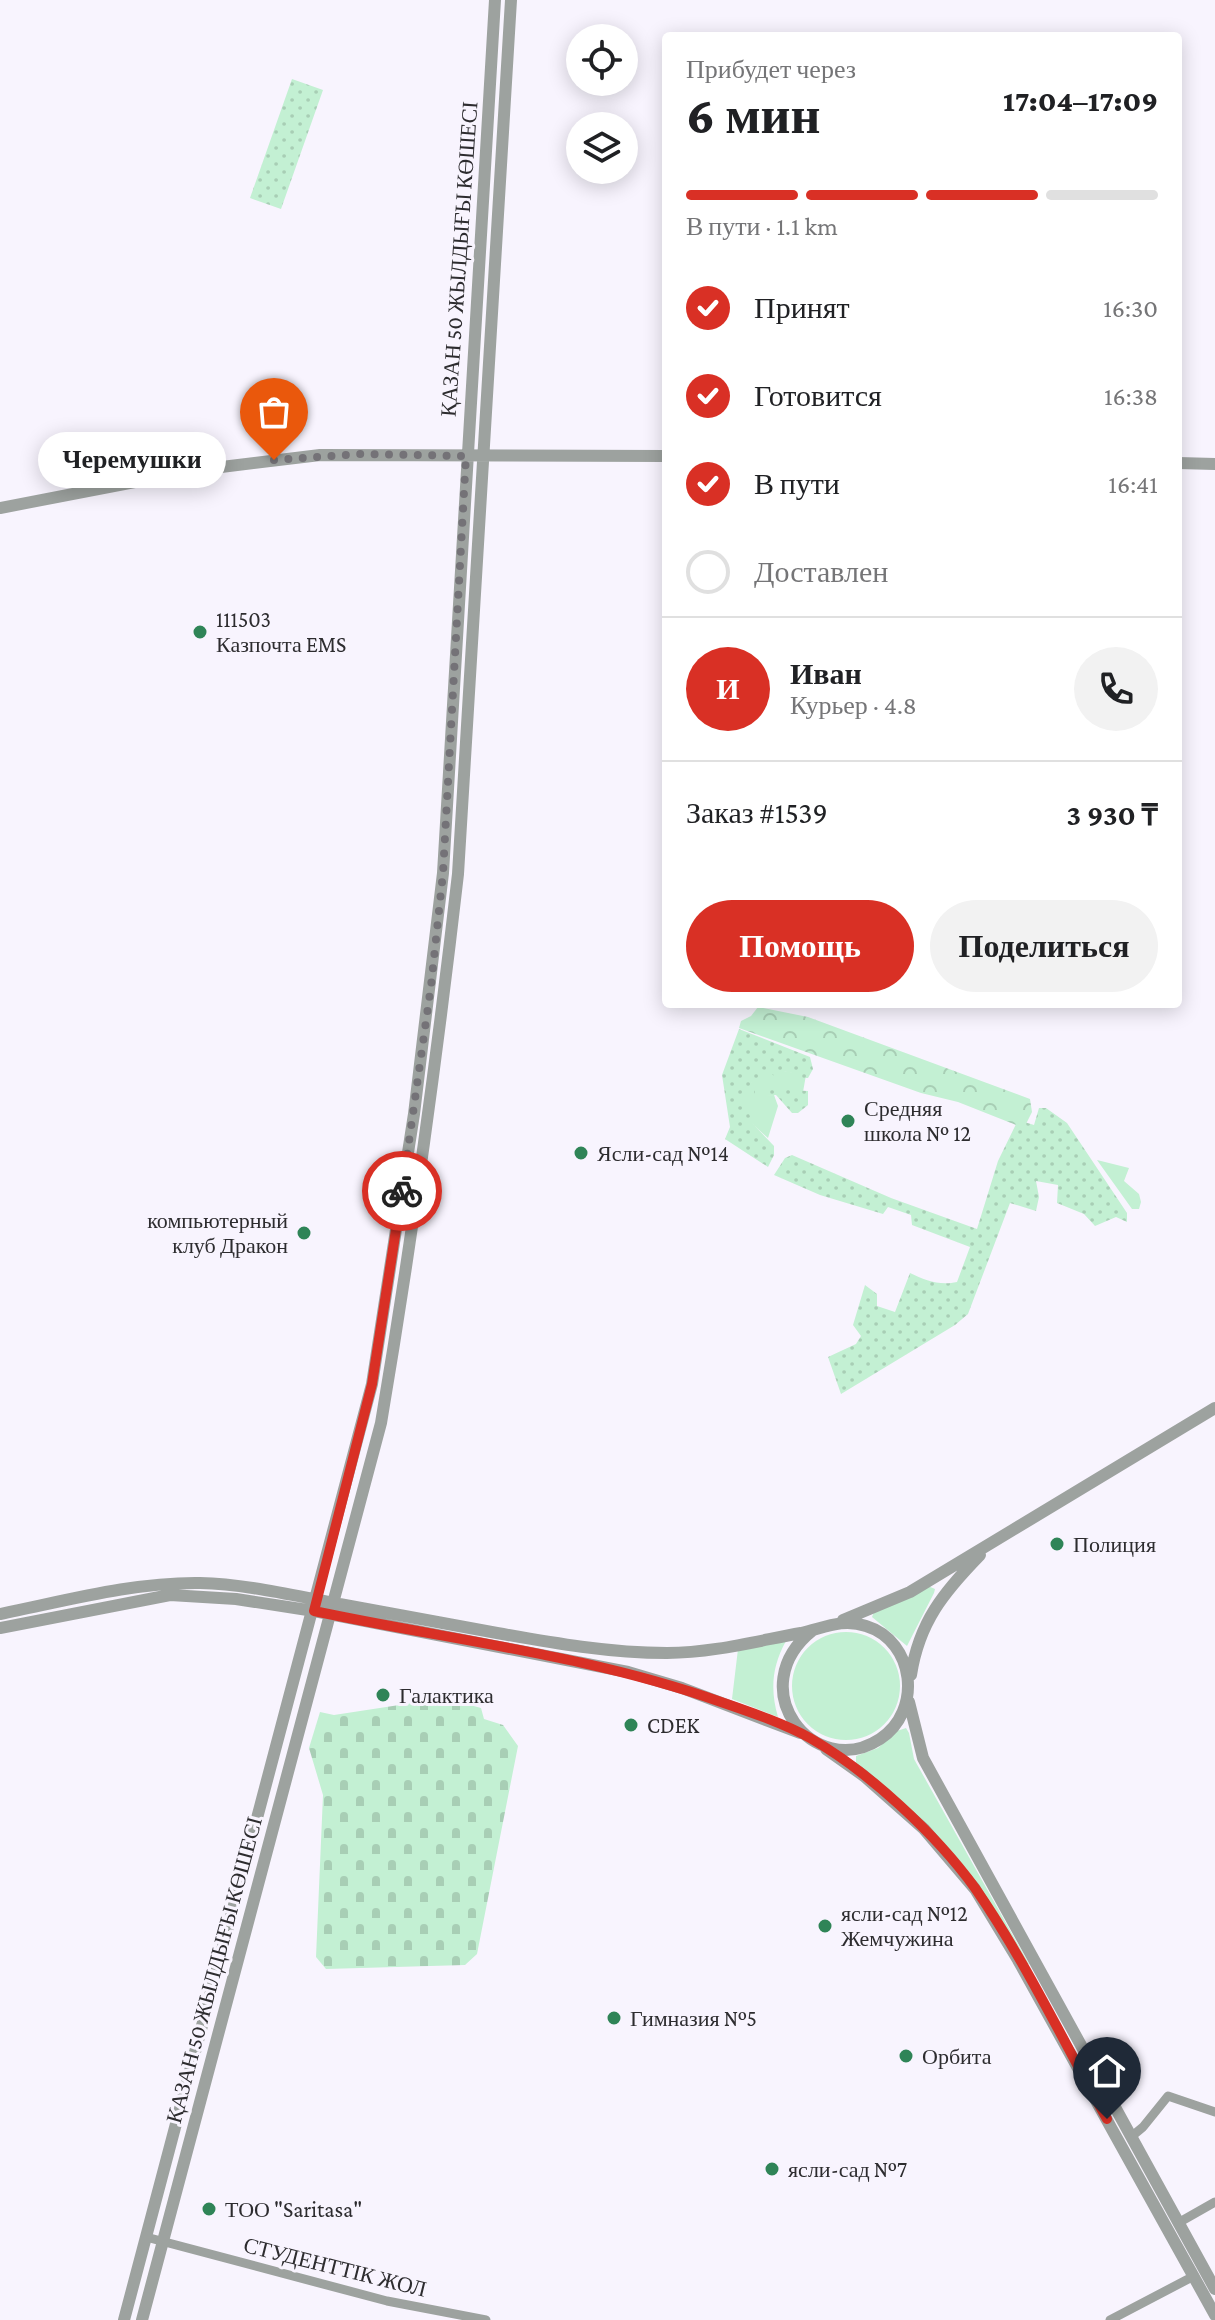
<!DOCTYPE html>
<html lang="ru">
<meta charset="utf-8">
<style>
body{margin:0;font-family:"Crimson Pro",serif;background:#f2f2f2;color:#202124;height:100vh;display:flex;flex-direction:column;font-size:30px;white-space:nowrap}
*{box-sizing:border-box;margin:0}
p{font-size:26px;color:#757577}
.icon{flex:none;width:44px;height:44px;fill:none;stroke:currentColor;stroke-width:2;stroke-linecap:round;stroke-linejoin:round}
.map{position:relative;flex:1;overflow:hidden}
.drawer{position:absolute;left:662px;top:32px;width:520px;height:976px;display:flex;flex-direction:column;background:#fff;border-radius:8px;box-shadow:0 4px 20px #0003}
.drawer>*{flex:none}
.controls{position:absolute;left:566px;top:24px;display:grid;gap:16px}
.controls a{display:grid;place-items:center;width:72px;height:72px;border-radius:50%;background:#fff;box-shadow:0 4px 20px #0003;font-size:40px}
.pin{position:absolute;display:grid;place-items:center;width:68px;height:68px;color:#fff;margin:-82px -34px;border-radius:50% 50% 50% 0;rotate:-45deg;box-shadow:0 0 8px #0007}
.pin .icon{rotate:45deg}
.courier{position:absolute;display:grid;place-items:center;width:80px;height:80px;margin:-40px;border:6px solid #d93025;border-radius:50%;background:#fff;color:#222;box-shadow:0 2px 10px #0007}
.bubble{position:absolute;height:56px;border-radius:28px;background:#fff;box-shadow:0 4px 20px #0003;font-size:26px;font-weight:800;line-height:56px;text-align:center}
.head em{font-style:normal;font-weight:800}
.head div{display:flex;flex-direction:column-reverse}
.head{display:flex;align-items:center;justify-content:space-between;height:136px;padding:0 24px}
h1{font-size:52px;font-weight:800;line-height:60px}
.bar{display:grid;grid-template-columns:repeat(4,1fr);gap:12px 8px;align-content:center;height:96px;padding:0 24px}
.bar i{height:10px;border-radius:6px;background:#e0e0e0}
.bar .selected{background:#d93025}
.bar p{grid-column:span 4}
.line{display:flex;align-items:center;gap:20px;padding:0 24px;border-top:2px solid #e0e0e0}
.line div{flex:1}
.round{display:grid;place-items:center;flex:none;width:84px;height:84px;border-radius:42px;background:#f2f2f2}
ol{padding:0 24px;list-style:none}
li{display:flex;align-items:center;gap:24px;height:88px}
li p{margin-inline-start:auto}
li .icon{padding:8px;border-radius:50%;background:#d93025;color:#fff;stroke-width:4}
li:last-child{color:#757577}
li i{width:44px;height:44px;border:4px solid #e0e0e0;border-radius:50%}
.primary-button{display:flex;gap:16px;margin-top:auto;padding:16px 24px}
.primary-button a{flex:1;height:92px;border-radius:48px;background:#d93025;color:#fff;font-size:32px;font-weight:800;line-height:92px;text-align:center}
.primary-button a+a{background:#f2f2f2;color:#202124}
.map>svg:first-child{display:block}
.grass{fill:#c3f0d3}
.forest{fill:url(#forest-crowns)}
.cemetery{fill:url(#cemetery-stones)}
.park{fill:url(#park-dots)}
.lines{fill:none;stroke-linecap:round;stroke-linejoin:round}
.minor{stroke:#9da29f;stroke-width:9}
.tertiary{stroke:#9da29f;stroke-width:12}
.done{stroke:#747277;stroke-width:8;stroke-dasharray:0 14.4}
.route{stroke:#d93025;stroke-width:10}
.poi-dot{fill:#2f8457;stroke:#f8f4fe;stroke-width:3}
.labels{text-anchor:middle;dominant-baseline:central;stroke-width:6;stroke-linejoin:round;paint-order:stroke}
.street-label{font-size:22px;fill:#2d2c2f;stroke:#f8f4fe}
.poi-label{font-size:22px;fill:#2d2c2f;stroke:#f8f4fe;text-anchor:start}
</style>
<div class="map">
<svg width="1215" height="2320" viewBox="0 0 1215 2320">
<defs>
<pattern id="forest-crowns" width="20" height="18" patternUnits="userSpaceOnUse" patternTransform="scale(2)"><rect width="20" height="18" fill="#c3f0d3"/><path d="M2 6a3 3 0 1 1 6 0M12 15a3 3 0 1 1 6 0" fill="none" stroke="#a8ceb5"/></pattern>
<pattern id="cemetery-stones" width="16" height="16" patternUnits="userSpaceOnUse" patternTransform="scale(2)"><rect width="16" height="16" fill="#c3f0d3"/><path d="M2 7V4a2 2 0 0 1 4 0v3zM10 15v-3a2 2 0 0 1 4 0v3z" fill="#a8ceb5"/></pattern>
<pattern id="park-dots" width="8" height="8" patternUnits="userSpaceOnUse" patternTransform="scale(2)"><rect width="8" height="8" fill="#c3f0d3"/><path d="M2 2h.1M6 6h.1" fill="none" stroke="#a8ceb5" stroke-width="1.8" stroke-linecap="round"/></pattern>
</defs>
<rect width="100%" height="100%" fill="#f8f4fe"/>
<path class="grass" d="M756 1066 806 1075 803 1092 763 1096 774 1095 778 1106 768 1138 749 1121 741 1095 751 1083Z
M1097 1160 1129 1168 1124 1181 1139 1194 1141 1202 1139 1209H1132Z
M928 1586 935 1589 934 1593 907 1646 872 1617 874 1612Z
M792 1686a54 54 0 1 1 108 0a54 54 0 1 1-108 0Z
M786 1641C772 1666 770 1690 778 1717L732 1699 738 1649Z
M906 1728 909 1733 914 1759 1029 1964 1025 1965 991 1905 856 1765V1756L878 1748 897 1731Z"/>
<path class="forest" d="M758 1007 808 1017 1030 1099 1032 1112 1024 1128 958 1102 921 1093 739 1028 741 1021 751 1016Z"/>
<path class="cemetery" d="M445 1698 481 1708 484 1719 503 1725 518 1746 477 1954 465 1965 326 1969 316 1957 323 1795 309 1748 320 1712 334 1715Z"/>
<path class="park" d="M292 79 323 90 281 209 250 198Z
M739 1029 810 1057 813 1069 808 1078H795L792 1073 782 1071 776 1077 766 1070 758 1069 760 1079 751 1083 755 1088V1096L744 1097 752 1123 774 1146V1155L768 1167 725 1139 730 1127 722 1075Z
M777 1086 790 1090 808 1091V1105L798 1113H792L776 1095 762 1096 765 1088Z
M1039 1108H1046L1067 1123 1127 1213V1222L1116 1217 1095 1226 1084 1214 1057 1203 1058 1185 1036 1181 1039 1197 1036 1211 1010 1203 968 1314 955 1325 841 1394 828 1357 856 1344 861 1336 853 1325 865 1285 877 1294V1306L895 1312 910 1273C925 1280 939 1286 957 1282L970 1247 912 1225 911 1215 888 1207 883 1214 820 1195 774 1175 785 1158 792 1155 891 1198 977 1229 998 1161 1018 1120 1034 1125Z"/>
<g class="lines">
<path class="minor" d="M1131 2137 1143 2127 1168 2096 1215 2112
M1178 2223 1215 2202
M146 2237 387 2301 486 2320
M1110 2320 1194 2276"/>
<path class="tertiary" d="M1178 463 1215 464
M0 508 197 470 320 455 666 456
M0 1614C65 1601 133 1582 200 1583 244 1584 291 1595 334 1603 388 1613 442 1623 497 1633 553 1643 610 1653 667 1653 712 1653 757 1641 801 1633 824 1628 842 1618 866 1626 915 1641 923 1711 880 1739 814 1782 740 1688 813 1630
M843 1620 910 1592 1215 1408
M0 1628 170 1595 236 1599 314 1611 628 1672 682 1688 800 1733
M911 1675C919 1622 944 1592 980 1555
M909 1702 923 1758 1215 2289
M826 1749 864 1776 924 1829 975 1889 1018 1960 1215 2315
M124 2320 372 1384 414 1114 443 873 495 0
M142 2320 381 1423C412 1240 437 1057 458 874L511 0"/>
</g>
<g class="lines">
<path class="done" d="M274 460 362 454 466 456 443 873 431 986 402 1191"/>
<path class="route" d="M402 1191 372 1384 314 1611C450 1640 589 1655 721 1702 750 1712 783 1723 810 1738 868 1771 936 1834 975 1888 1025 1960 1064 2043 1107 2119"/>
</g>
<g class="poi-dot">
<circle cx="200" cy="632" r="8"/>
<circle cx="848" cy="1121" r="8"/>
<circle cx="581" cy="1153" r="8"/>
<circle cx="304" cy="1233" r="8"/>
<circle cx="1057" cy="1544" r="8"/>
<circle cx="383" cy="1695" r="8"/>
<circle cx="631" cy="1725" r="8"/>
<circle cx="825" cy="1926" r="8"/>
<circle cx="614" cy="2018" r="8"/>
<circle cx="906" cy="2056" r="8"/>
<circle cx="772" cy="2169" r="8"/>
<circle cx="209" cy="2209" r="8"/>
</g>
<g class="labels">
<g class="street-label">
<text transform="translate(459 259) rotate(-86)">ҚАЗАН 50 ЖЫЛДЫҒЫ КӨШЕСІ</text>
<text transform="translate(214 1970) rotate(-75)">ҚАЗАН 50 ЖЫЛДЫҒЫ КӨШЕСІ</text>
<text transform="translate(335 2267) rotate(14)">СТУДЕНТТІК ЖОЛ</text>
</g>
<g class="poi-label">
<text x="216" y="619">111503<tspan x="216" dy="25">Казпочта EMS</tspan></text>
<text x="864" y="1108">Средняя<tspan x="864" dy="25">школа № 12</tspan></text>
<text x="597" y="1153">Ясли-сад №14</text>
<text x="288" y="1220" text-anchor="end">компьютерный<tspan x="288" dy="25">клуб Дракон</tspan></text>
<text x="1073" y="1544">Полиция</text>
<text x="399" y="1695">Галактика</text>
<text x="647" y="1725">CDEK</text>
<text x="841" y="1913">ясли-сад №12<tspan x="841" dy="25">Жемчужина</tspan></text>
<text x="630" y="2018">Гимназия №5</text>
<text x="922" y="2056">Орбита</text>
<text x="788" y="2169">ясли-сад №7</text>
<text x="225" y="2209">ТОО "Saritasa"</text>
</g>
</g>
</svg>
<div class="controls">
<a><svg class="icon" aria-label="locate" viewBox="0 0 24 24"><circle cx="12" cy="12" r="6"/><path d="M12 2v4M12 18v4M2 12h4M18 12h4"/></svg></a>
<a><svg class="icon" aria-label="layers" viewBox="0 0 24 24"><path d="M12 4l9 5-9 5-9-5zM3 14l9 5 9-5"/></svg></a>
</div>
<div class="pin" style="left:274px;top:460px;background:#ea580c"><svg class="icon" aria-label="bag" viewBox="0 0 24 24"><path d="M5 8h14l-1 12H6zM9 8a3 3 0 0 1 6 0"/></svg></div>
<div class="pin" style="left:1107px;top:2119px;background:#1f2937"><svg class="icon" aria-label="home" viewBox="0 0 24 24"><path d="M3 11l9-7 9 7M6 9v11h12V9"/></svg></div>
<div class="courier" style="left:402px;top:1191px"><svg class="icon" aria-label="bike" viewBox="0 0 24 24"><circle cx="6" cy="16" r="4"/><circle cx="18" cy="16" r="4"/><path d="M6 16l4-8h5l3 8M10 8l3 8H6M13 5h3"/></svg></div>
<div class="bubble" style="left:38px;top:432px;width:188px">Черемушки</div>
<section class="drawer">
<div class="head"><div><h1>6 мин</h1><p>Прибудет через</p></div><em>17:04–17:09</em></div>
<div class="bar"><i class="selected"></i><i class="selected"></i><i class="selected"></i><i></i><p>В пути · 1.1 km</p></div>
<ol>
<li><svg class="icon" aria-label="check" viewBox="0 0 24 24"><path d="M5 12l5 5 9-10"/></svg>Принят<p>16:30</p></li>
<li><svg class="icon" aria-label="check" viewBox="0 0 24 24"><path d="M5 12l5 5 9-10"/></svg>Готовится<p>16:38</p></li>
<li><svg class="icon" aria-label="check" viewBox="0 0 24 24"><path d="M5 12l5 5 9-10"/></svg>В пути<p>16:41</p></li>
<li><i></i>Доставлен</li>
</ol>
<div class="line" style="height:144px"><b class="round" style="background:#d93025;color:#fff">И</b><div><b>Иван</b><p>Курьер · 4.8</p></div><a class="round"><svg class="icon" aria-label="phone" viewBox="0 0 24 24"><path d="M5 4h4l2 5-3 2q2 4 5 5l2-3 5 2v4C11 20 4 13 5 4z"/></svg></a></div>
<div class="line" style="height:104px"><div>Заказ #1539</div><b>3 930 ₸</b></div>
<div class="primary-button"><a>Помощь</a><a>Поделиться</a></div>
</section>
</div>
